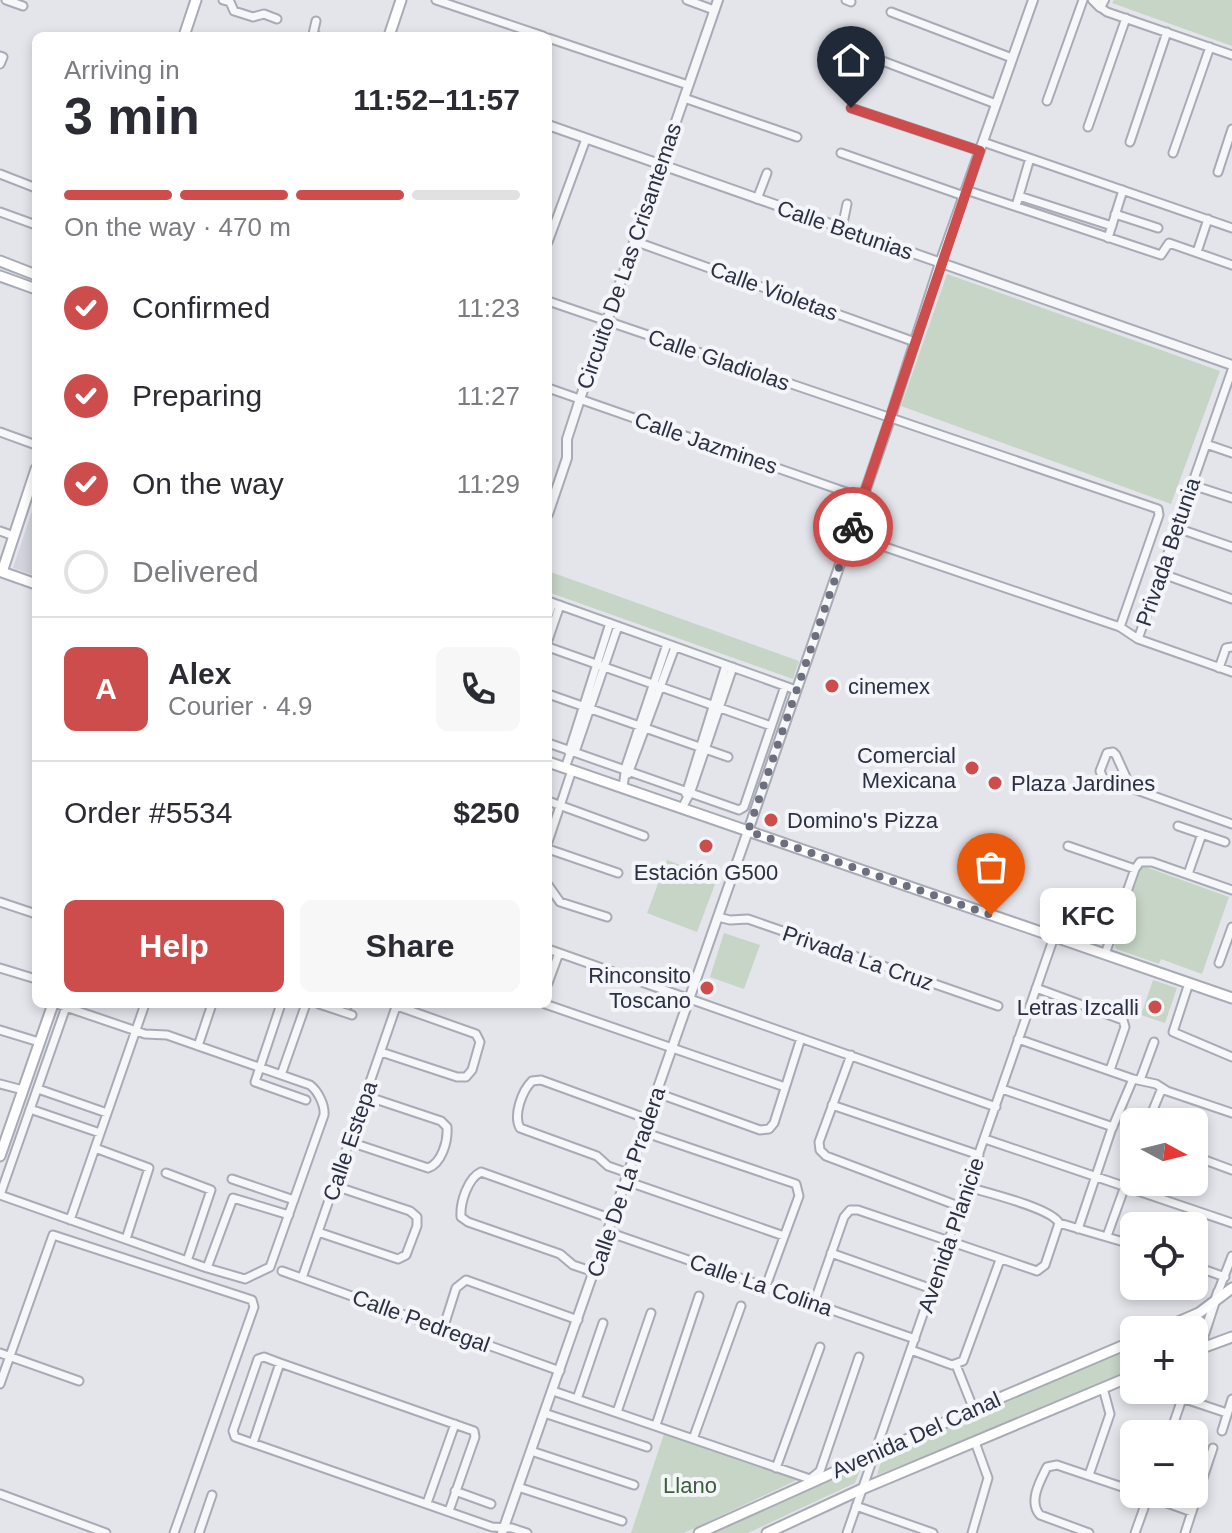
<!DOCTYPE html>
<meta charset="utf-8">
<style>
body{margin:0;font-family:Helvetica,sans-serif;background:#f7f7f7;color:#2b2b33;height:100vh;display:flex;flex-direction:column;font-size:30px;white-space:nowrap}
*{box-sizing:border-box;margin:0}
p{font-size:26px;color:#7c7c81}
.icon{flex:none;width:44px;height:44px;fill:none;stroke:currentColor;stroke-width:2;stroke-linecap:round;stroke-linejoin:round}
.map{position:relative;flex:1;overflow:hidden}
.drawer{position:absolute;left:32px;top:32px;width:520px;height:976px;display:flex;flex-direction:column;background:#fff;border-radius:12px;box-shadow:0 4px 12px #0003}
.drawer>*{flex:none}
.needle{width:52px;rotate:97deg}
.buttons{position:absolute;left:1120px;top:1108px;display:grid;gap:16px}
.buttons a{display:grid;place-items:center;width:88px;height:88px;border-radius:12px;background:#fff;box-shadow:0 4px 12px #0003;font-size:40px}
.pin{position:absolute;display:grid;place-items:center;width:68px;height:68px;color:#fff;margin:-82px -34px;border-radius:50% 50% 50% 0;rotate:-45deg;box-shadow:0 0 8px #0007}
.pin .icon{rotate:45deg}
.courier{position:absolute;display:grid;place-items:center;width:80px;height:80px;margin:-40px;border:6px solid #cd4d4c;border-radius:50%;background:#fff;color:#222;box-shadow:0 2px 10px #0007}
.bubble{position:absolute;height:56px;border-radius:12px;background:#fff;box-shadow:0 4px 12px #0003;font-size:26px;font-weight:600;line-height:56px;text-align:center}
.overview em{font-style:normal;font-weight:600}
.overview div{display:flex;flex-direction:column-reverse}
.overview{display:flex;align-items:center;justify-content:space-between;height:136px;padding:0 32px}
h1{font-size:52px;font-weight:600;line-height:60px}
.bar{display:grid;grid-template-columns:repeat(4,1fr);gap:12px 8px;align-content:center;height:96px;padding:0 32px}
.bar i{height:10px;border-radius:6px;background:#e1e1e2}
.bar .selected{background:#cd4d4c}
.bar p{grid-column:span 4}
.line{display:flex;align-items:center;gap:20px;padding:0 32px;border-top:2px solid #e1e1e2}
.line div{flex:1}
.round{display:grid;place-items:center;flex:none;width:84px;height:84px;border-radius:12px;background:#f7f7f7}
ol{padding:0 32px;list-style:none}
li{display:flex;align-items:center;gap:24px;height:88px}
li p{margin-inline-start:auto}
li .icon{padding:8px;border-radius:50%;background:#cd4d4c;color:#fff;stroke-width:4}
li:last-child{color:#7c7c81}
li i{width:44px;height:44px;border:4px solid #e1e1e2;border-radius:50%}
.cta{display:flex;gap:16px;margin-top:auto;padding:16px 32px}
.cta a{flex:1;height:92px;border-radius:12px;background:#cd4d4c;color:#fff;font-size:32px;font-weight:600;line-height:92px;text-align:center}
.cta a+a{background:#f7f7f7;color:#2b2b33}
.map>svg:first-child{display:block}
.built{fill:#d2d4dd}
.green{fill:#c6d5c5}
.lines{fill:none;stroke-linecap:round;stroke-linejoin:round}
.minor-casing{stroke:#a8abb5;stroke-width:11}
.tertiary-casing{stroke:#a8abb5;stroke-width:12}
.secondary-casing{stroke:#a8abb5;stroke-width:13}
.minor{stroke:#f6f7f9;stroke-width:7}
.tertiary{stroke:#f6f7f9;stroke-width:8}
.secondary{stroke:#fff;stroke-width:9}
.done{stroke:#6b6f7e;stroke-width:8;stroke-dasharray:0 14.4}
.route{stroke:#cd4d4c;stroke-width:10}
.poi-dot{fill:#cd4d4c;stroke:#f3f5f8;stroke-width:3}
.labels{text-anchor:middle;dominant-baseline:central;stroke-width:8;stroke-linejoin:round;paint-order:stroke}
.street-label{font-size:22px;fill:#2b3043;stroke:#f3f5f8}
.poi-label{font-size:22px;fill:#2b3043;stroke:#f3f5f8;text-anchor:start}
.park-label{font-size:22px;fill:#3a5f39;stroke:#f3f5f8}
</style>
<div class="map">
<svg width="1232" height="1533" viewBox="0 0 1232 1533">
<rect width="100%" height="100%" fill="#e3e5eb"/>
<path class="built" d="M36 499V576L13 568Z"/>
<path class="green" d="M1114 0H1232V46L1112 3Z
M947 274 1220 371 1171 504 901 406Z
M548 571 799 661 793 679 548 592Z
M667 860 717 879 697 932 647 913Z
M1146 867 1229 897 1202 974 1161 959 1159 964 1116 949 1113 941 1138 869Z
M724 933 760 945 744 989 710 977Z
M1153 980 1177 988 1165 1023 1141 1015Z
M1134 1348V1374L877 1475 883 1455Z
M664 1434 797 1480 684 1533H631Z
M863 1463 855 1483 748 1533H710Z"/>
<g class="lines">
<g class="minor-casing">
<path id="minor" d="M6 0 23 6
M223 0 230 2 234 11 253 17 264 14 277 19
M436 0 543 36
M687 0 714 10
M846 0 851 2
M1100 7 1107 12 1232 55
M891 12 1012 58
M316 21 313 34 317 36
M548 38 688 85
M0 56 3 57 0 64
M872 57 996 104
M684 98 797 137
M1047 101 1083 0
M851 108 980 151
M1088 127 1126 18
M983 142 1232 228
M1130 142 1167 32
M841 153 964 196
M1173 153 1210 47
M1218 172 1232 129
M0 174 36 188
M966 190 1161 255 1169 243 1232 265
M1019 196 1112 226
M757 199 767 173
M1016 206 1030 158
M0 212 36 225
M1115 214 1158 228
M842 228 847 204
M1108 238 1123 190
M634 241 915 342
M548 242 586 139
M1197 252 1208 219
M548 301 1158 509 1159 515 1120 627
M548 388 863 498
M0 432 36 445
M1206 444 1232 453
M1192 485 1232 498
M1177 528 1232 547
M0 531 14 536
M850 535 1120 627 1138 639 1232 672
M1160 573 1232 599
M548 601 796 690
M548 616 553 603
M1138 639 1232 370
M548 640 560 605
M548 647 771 726
M1219 668 1226 648 1232 647
M548 694 728 757
M548 743 739 810 744 807 785 686
M569 752 610 623
M565 768 570 754 576 749 618 626
M628 774 675 647
M623 787 626 766 667 644
M1131 788 1116 755 1113 752 1107 753 1100 771 1103 778 1232 824
M686 794 726 665
M548 801 644 836
M682 808 691 791 733 667
M1178 826 1225 842
M548 842 572 770
M1068 846 1135 869
M548 849 618 873
M1188 874 1202 834
M548 885 560 902 607 917
M0 902 36 914
M1046 907 1112 931
M718 917 730 920 748 919 998 1006
M548 949 996 1107
M1105 954 1135 869 1140 862H1152L1232 890
M1219 963 1232 927
M0 968 36 979
M548 983 559 953
M1189 983 1173 1032 1232 1057
M1036 988 1123 1020 1125 1027 1110 1070
M281 1004 255 1082 306 1100
M319 1004 352 1015
M545 1004 785 1087
M348 1005V1004
M0 1030 39 1042
M1018 1039 1133 1079 1111 1131 1078 1229
M198 1046 212 1004
M381 1052 457 1077H466L472 1070 480 1042 476 1034 397 1006
M851 1055 819 1142 820 1150 826 1156 961 1207
M281 1075 306 1004
M1133 1079 1156 1084 1167 1091 1232 1113
M1140 1080 1154 1042
M0 1084 23 1090
M38 1089 107 1113
M1002 1089 1113 1127
M657 1093 760 1130 769 1129 774 1123 801 1038
M832 1105 979 1155
M30 1109 100 1133
M1148 1122 1162 1088
M643 1132 796 1184 799 1196 766 1286
M985 1139 1232 1223
M350 1142 428 1168C442 1163 448 1141 447 1127L441 1121 366 1096
M95 1148 149 1168 126 1239
M1194 1156 1232 1170
M166 1173 211 1190 187 1261
M628 1173 608 1166 597 1156 520 1128C513 1115 522 1091 532 1081L541 1080 648 1119
M232 1179 294 1200
M626 1181 784 1236
M968 1187C988 1193 1051 1208 1059 1223L1134 1245
M0 1195 207 1268 245 1279 270 1267 324 1115C325 1105 318 1091 310 1085L167 1035 145 1034 57 1004
M0 1195 67 1004
M70 1220 145 1004
M318 1232 398 1259 406 1255 417 1226V1217L410 1211 335 1186
M608 1232 915 1339
M1107 1236 1125 1186
M831 1253 932 1289
M1194 1266 1225 1277
M207 1268 233 1198 289 1215
M282 1271 560 1371
M594 1272 573 1265 560 1254 468 1222 461 1217C460 1202 468 1178 481 1172L612 1219
M302 1278 397 1004
M1218 1292 1232 1256
M814 1303 844 1217 850 1210H858L1037 1271 1045 1265 1059 1223
M443 1329 456 1288 466 1280 578 1320
M911 1350 952 1365 963 1361 1000 1260
M0 1353 79 1381
M1194 1363 1199 1350
M956 1365 974 1410
M0 1384 53 1235 252 1300 254 1307 174 1533
M553 1391 810 1479 820 1471 859 1357
M1182 1398 1227 1413
M577 1399 603 1323
M617 1412 651 1313
M544 1413 647 1447
M656 1425 699 1296
M1222 1431 1232 1399
M1170 1434 1185 1390
M693 1439 741 1306
M253 1443 280 1363
M531 1451 634 1485
M1194 1456 1208 1461
M776 1468 820 1347
M1089 1475 1110 1414 1103 1388
M1201 1484 1213 1448
M518 1487 622 1521
M455 1491 491 1504
M0 1494 106 1533
M1142 1494 1192 1512
M427 1503 455 1424
M856 1506 933 1533
M449 1511 475 1437 474 1431 280 1363 264 1357 258 1359 233 1431 235 1437 492 1527 512 1528 527 1533
M199 1533 212 1495
M847 1533 1054 937
M972 1533 988 1478 975 1442
M1089 1533 1040 1515C1028 1502 1040 1481 1047 1467L1057 1465 1134 1491
M1135 1533 1149 1494
M1185 1533 1198 1493"/>
</g>
<g class="tertiary-casing">
<path id="tertiary" d="M1093 0 1100 7 1104 0
M548 125 1232 365
M548 514 567 458V439L580 399 718 0
M1199 1350 1218 1292
M502 1533 748 831 890 419 940 263 1033 0"/>
</g>
<g class="secondary-casing">
<path id="secondary" d="M184 36 196 0
M389 36 401 0
M0 261 36 275
M0 276 36 289
M36 469 2 572 36 584
M548 762 1232 998
M0 1156 53 1004
M1160 1330 1199 1313 1232 1288
M1194 1351 1232 1337
M699 1533 995 1400 1134 1341
M767 1533 862 1489 1134 1375"/>
</g>
<use href="#minor" class="minor"/>
<use href="#tertiary" class="tertiary"/>
<use href="#secondary" class="secondary"/>
</g>
<g class="lines">
<path class="done" d="M853 527 748 831 991 915"/>
<path class="route" d="M851 108 980 151 853 527"/>
</g>
<g class="poi-dot">
<circle cx="832" cy="686" r="8"/>
<circle cx="972" cy="768" r="8"/>
<circle cx="995" cy="783" r="8"/>
<circle cx="771" cy="820" r="8"/>
<circle cx="706" cy="846" r="8"/>
<circle cx="707" cy="988" r="8"/>
<circle cx="1155" cy="1007" r="8"/>
</g>
<g class="labels">
<g class="street-label">
<text transform="translate(845 230) rotate(19)">Calle Betunias</text>
<text transform="translate(629 256) rotate(-71)">Circuito De Las Crisantemas</text>
<text transform="translate(774 291) rotate(20)">Calle Violetas</text>
<text transform="translate(719 360) rotate(19)">Calle Gladiolas</text>
<text transform="translate(706 443) rotate(19)">Calle Jazmines</text>
<text transform="translate(1168 552) rotate(-71)">Privada Betunia</text>
<text transform="translate(858 958) rotate(19)">Privada La Cruz</text>
<text transform="translate(350 1141) rotate(-71)">Calle Estepa</text>
<text transform="translate(626 1182) rotate(-71)">Calle De La Pradera</text>
<text transform="translate(951 1235) rotate(-71)">Avenida Planicie</text>
<text transform="translate(761 1285) rotate(19)">Calle La Colina</text>
<text transform="translate(421 1321) rotate(20)">Calle Pedregal</text>
<text transform="translate(916 1435) rotate(-24)">Avenida Del Canal</text>
</g>
<g class="poi-label">
<text x="848" y="686">cinemex</text>
<text x="956" y="755" text-anchor="end">Comercial<tspan x="956" dy="25">Mexicana</tspan></text>
<text x="1011" y="783">Plaza Jardines</text>
<text x="787" y="820">Domino's Pizza</text>
<text x="706" y="872" text-anchor="middle">Estación G500</text>
<text x="691" y="975" text-anchor="end">Rinconsito<tspan x="691" dy="25">Toscano</tspan></text>
<text x="1139" y="1007" text-anchor="end">Letras Izcalli</text>
</g>
<g class="park-label">
<text x="690" y="1485">Llano</text>
</g>
</g>
</svg>
<div class="buttons">
<a><svg class="needle" viewBox="-14 -14 28 28"><path d="M0-13l5 13h-10z" fill="#e53935"/><path d="M0 13l5-13h-10z" fill="#7c7c81"/></svg></a>
<a><svg class="icon" aria-label="locate" viewBox="0 0 24 24"><circle cx="12" cy="12" r="6"/><path d="M12 2v4M12 18v4M2 12h4M18 12h4"/></svg></a>
<a>+</a>
<a>−</a>
</div>
<div class="pin" style="left:991px;top:915px;background:#ea580c"><svg class="icon" aria-label="bag" viewBox="0 0 24 24"><path d="M5 8h14l-1 12H6zM9 8a3 3 0 0 1 6 0"/></svg></div>
<div class="pin" style="left:851px;top:108px;background:#1f2937"><svg class="icon" aria-label="home" viewBox="0 0 24 24"><path d="M3 11l9-7 9 7M6 9v11h12V9"/></svg></div>
<div class="courier" style="left:853px;top:527px"><svg class="icon" aria-label="bike" viewBox="0 0 24 24"><circle cx="6" cy="16" r="4"/><circle cx="18" cy="16" r="4"/><path d="M6 16l4-8h5l3 8M10 8l3 8H6M13 5h3"/></svg></div>
<div class="bubble" style="left:1040px;top:888px;width:96px">KFC</div>
<section class="drawer">
<div class="overview"><div><h1>3 min</h1><p>Arriving in</p></div><em>11:52–11:57</em></div>
<div class="bar"><i class="selected"></i><i class="selected"></i><i class="selected"></i><i></i><p>On the way · 470 m</p></div>
<ol>
<li><svg class="icon" aria-label="check" viewBox="0 0 24 24"><path d="M5 12l5 5 9-10"/></svg>Confirmed<p>11:23</p></li>
<li><svg class="icon" aria-label="check" viewBox="0 0 24 24"><path d="M5 12l5 5 9-10"/></svg>Preparing<p>11:27</p></li>
<li><svg class="icon" aria-label="check" viewBox="0 0 24 24"><path d="M5 12l5 5 9-10"/></svg>On the way<p>11:29</p></li>
<li><i></i>Delivered</li>
</ol>
<div class="line" style="height:144px"><b class="round" style="background:#cd4d4c;color:#fff">A</b><div><b>Alex</b><p>Courier · 4.9</p></div><a class="round"><svg class="icon" aria-label="phone" viewBox="0 0 24 24"><path d="M5 4h4l2 5-3 2q2 4 5 5l2-3 5 2v4C11 20 4 13 5 4z"/></svg></a></div>
<div class="line" style="height:104px"><div>Order #5534</div><b>$250</b></div>
<div class="cta"><a>Help</a><a>Share</a></div>
</section>
</div>
